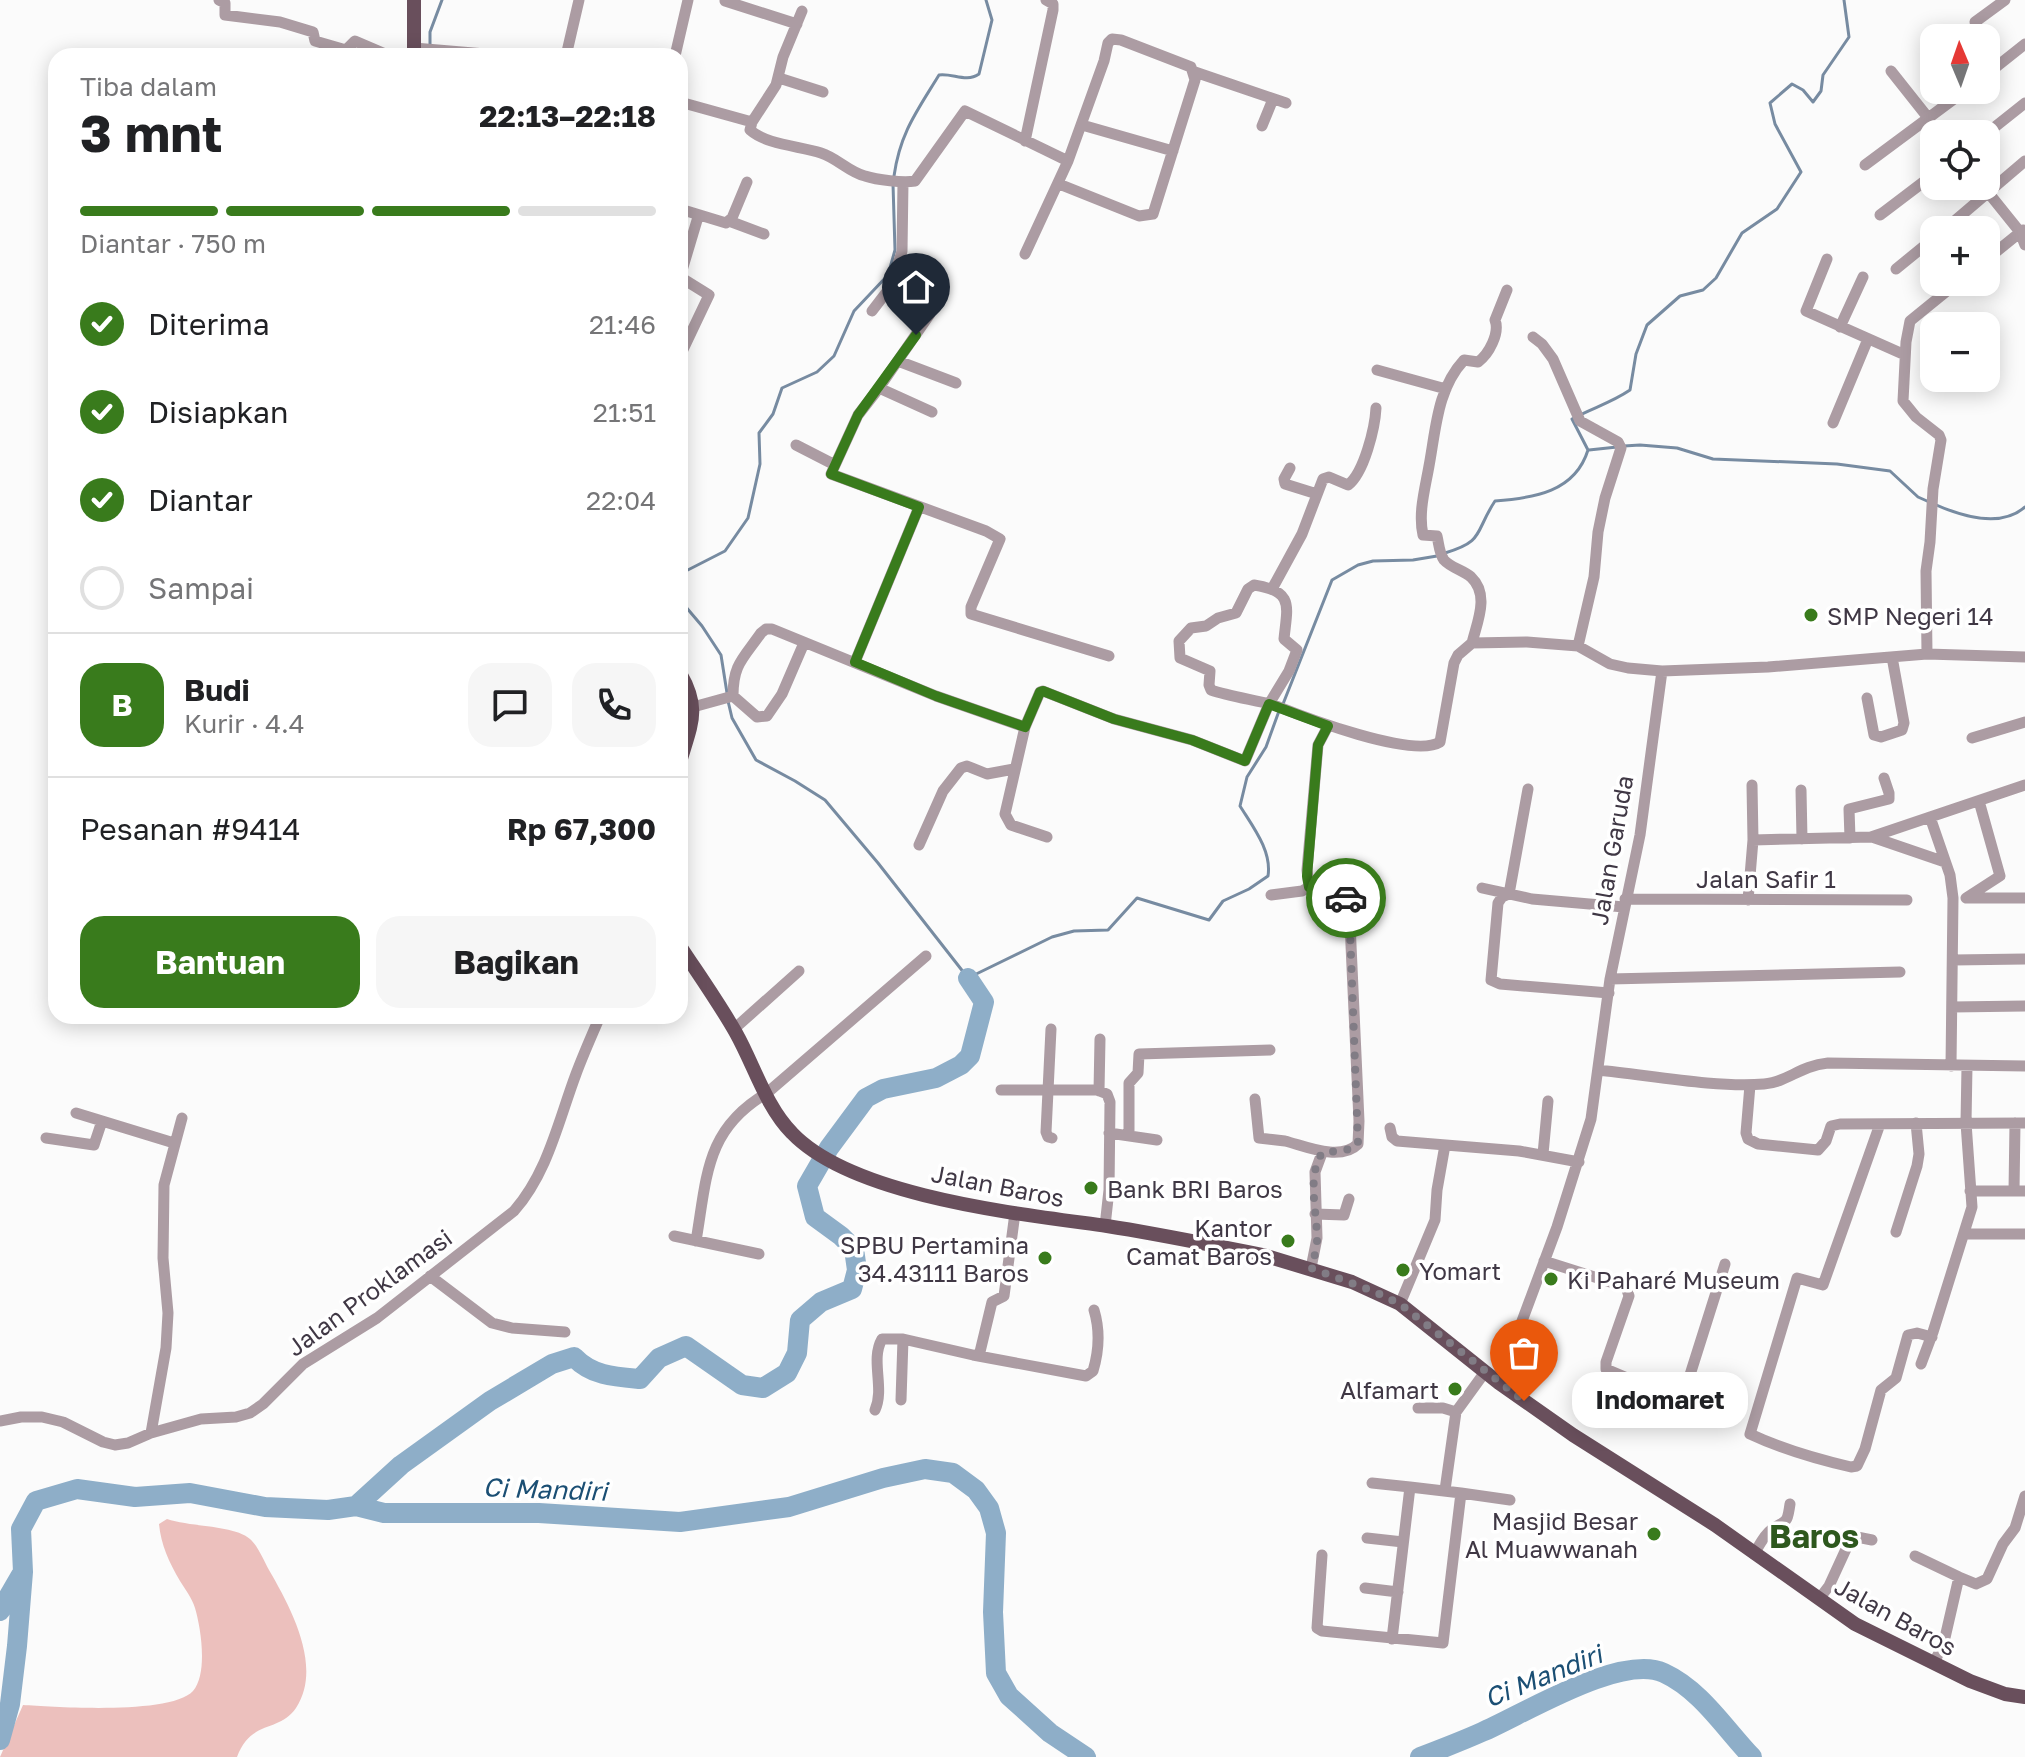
<!DOCTYPE html>
<html lang="id">
<meta charset="utf-8">
<style>
body{margin:0;font-family:"Golos Text",sans-serif;background:#f6f6f6;color:#202124;height:100vh;display:flex;flex-direction:column;font-size:30px;white-space:nowrap}
*{box-sizing:border-box;margin:0}
p{font-size:26px;color:#757577}
.icon{flex:none;width:44px;height:44px;fill:none;stroke:currentColor;stroke-width:2;stroke-linecap:round;stroke-linejoin:round}
.map{position:relative;flex:1;overflow:hidden}
.side{position:absolute;left:48px;top:48px;width:640px;height:976px;display:flex;flex-direction:column;background:#fff;border-radius:24px;box-shadow:0 4px 20px #0003}
.side>*{flex:none}
.needle{width:52px;rotate:358deg}
.buttons{position:absolute;left:1920px;top:24px;display:grid;gap:16px}
.buttons a{display:grid;place-items:center;width:80px;height:80px;border-radius:16px;background:#fff;box-shadow:0 4px 20px #0003;font-size:40px}
.pin{position:absolute;display:grid;place-items:center;width:68px;height:68px;color:#fff;margin:-82px -34px;border-radius:50% 50% 50% 0;rotate:-45deg;box-shadow:0 0 8px #0007}
.pin .icon{rotate:45deg}
.courier{position:absolute;display:grid;place-items:center;width:80px;height:80px;margin:-40px;border:6px solid #397b1c;border-radius:50%;background:#fff;color:#222;box-shadow:0 2px 10px #0007}
.bubble{position:absolute;height:56px;border-radius:24px;background:#fff;box-shadow:0 4px 20px #0003;font-size:26px;font-weight:700;line-height:56px;text-align:center}
.headline em{font-style:normal;font-weight:700}
.headline div{display:flex;flex-direction:column-reverse}
.headline{display:flex;align-items:center;justify-content:space-between;height:136px;padding:0 32px}
h1{font-size:52px;font-weight:700;line-height:60px}
.bar{display:grid;grid-template-columns:repeat(4,1fr);gap:12px 8px;align-content:center;height:96px;padding:0 32px}
.bar i{height:10px;border-radius:6px;background:#e0e0e0}
.bar .active{background:#397b1c}
.bar p{grid-column:span 4}
.line{display:flex;align-items:center;gap:20px;padding:0 32px;border-top:2px solid #e0e0e0}
.line div{flex:1}
.round{display:grid;place-items:center;flex:none;width:84px;height:84px;border-radius:24px;background:#f6f6f6}
ol{padding:0 32px;list-style:none}
li{display:flex;align-items:center;gap:24px;height:88px}
li p{margin-inline-start:auto}
li .icon{padding:8px;border-radius:50%;background:#397b1c;color:#fff;stroke-width:4}
li:last-child{color:#757577}
li i{width:44px;height:44px;border:4px solid #e0e0e0;border-radius:50%}
.cta{display:flex;gap:16px;margin-top:auto;padding:16px 32px}
.cta a{flex:1;height:92px;border-radius:24px;background:#397b1c;color:#fff;font-size:32px;font-weight:700;line-height:92px;text-align:center}
.cta a+a{background:#f6f6f6;color:#202124}
.map>svg:first-child{display:block}
.forest{fill:#ecc0bd}
.lines{fill:none;stroke-linecap:round;stroke-linejoin:round}
.stream{stroke:#778ba1;stroke-width:3}
.river{stroke:#8eaec8;stroke-width:20}
.minor{stroke:#ac9ca3;stroke-width:11}
.major{stroke:#694f5c;stroke-width:14}
.done{stroke:#817c85;stroke-width:8;stroke-dasharray:0 14.4}
.route{stroke:#397b1c;stroke-width:10}
.poi-dot{fill:#397b1c;stroke:#fff;stroke-width:3}
.labels{text-anchor:middle;dominant-baseline:central;stroke-width:7;stroke-linejoin:round;paint-order:stroke}
.poi-label{font-size:24px;fill:#403845;stroke:#fff;text-anchor:start}
.street-label{font-size:24px;fill:#403845;stroke:#fff}
.water-label{font-size:26px;font-style:italic;fill:#1b4f74;stroke:#fff}
.district-label{font-size:32px;font-weight:bold;fill:#2e581e;stroke:#fff}
</style>
<div class="map">
<svg width="2025" height="1757" viewBox="0 0 2025 1757">
<rect width="100%" height="100%" fill="#fbfbfb"/>
<path class="forest" d="M167 1519C190 1527 234 1525 250 1539 258 1546 264 1561 269 1570 291 1608 323 1667 296 1708 279 1733 251 1719 237 1757H0L23 1705C56 1707 171 1715 193 1691 208 1674 201 1628 195 1608 192 1598 185 1589 180 1581 169 1562 161 1545 159 1524Z"/>
<g class="lines">
<path class="stream" d="M430 46V32L442 0
M894 176C900 133 917 111 939 75 953 73 966 83 979 74L992 20 986 0
M1624 446 1640 445 1677 448 1713 459 1837 464 1890 471 1918 497 1927 501
M1589 450 1617 447
M1934 504C1961 516 2000 529 2025 507
M1445 553C1485 541 1474 533 1495 501 1534 498 1575 492 1588 450L1572 419C1592 408 1611 403 1630 390L1636 354 1647 325 1680 296 1703 290 1716 278 1742 233 1777 209 1801 172 1775 124 1770 103 1792 84 1803 90 1813 102 1821 91 1823 75 1849 37 1844 0
M680 574 725 551 748 518 760 464 759 433 773 414 782 388 817 372 834 356 854 311 888 275 895 250 893 184
M680 600 702 626 721 655 727 693
M728 701 732 718 756 760 795 781 825 800 878 863 968 978 1052 937 1074 931 1108 930 1137 898 1209 920 1223 901 1249 889 1268 876C1272 851 1253 827 1240 806L1247 777 1266 747 1279 711
M1283 704 1332 580 1358 565 1373 561 1413 560 1437 556"/>
<path class="river" d="M356 1506 401 1465 490 1401 552 1364 574 1357C592 1376 615 1377 640 1379L659 1358 686 1346 742 1385 763 1388 787 1373 797 1353 800 1320 821 1302 852 1289 857 1270 854 1249 841 1236 815 1217 807 1186 829 1148 866 1098 883 1089 936 1078 961 1065 970 1056 984 1002 968 978
M0 1611 21 1575
M0 1740 10 1704 17 1646 23 1572 21 1529 36 1501 77 1489 135 1497 190 1493 265 1507 328 1510 356 1506 384 1513H539L680 1522 789 1507 883 1478 925 1469 953 1473 976 1490 989 1508 996 1533 993 1612 996 1673 1009 1696 1050 1733 1086 1757
M1420 1757C1441 1749 1462 1741 1482 1732 1524 1714 1621 1653 1664 1673 1701 1690 1725 1729 1752 1757"/>
<path class="minor" d="M219 0 225 3V15L280 22 313 32 315 41 346 50 355 41 390 56
M725 1 797 24
M802 11 783 57 776 85 752 122 750 130C767 145 800 146 821 153 837 158 849 172 865 176 877 180 903 183 915 181L965 111 1068 161 1104 61 1108 43 1112 39 1121 40 1191 67 1195 80 1153 214 1139 216 1059 184
M1975 22 2005 0
M414 48 509 56
M566 56 579 0
M675 56 688 0
M1891 71 1941 134
M1195 72 1286 103
M1986 75 2025 44
M779 78 823 92
M680 102 752 122
M1082 125 1173 151
M1262 126 1273 99
M1986 134 2025 103
M1025 141 1053 10V4L1046 0
M1865 165 1966 90
M1983 186 2020 232 2025 245
M680 209 726 223 732 218 747 182
M1880 215 1934 174
M729 221 764 234
M1944 230 2025 161
M1025 254 1068 161
M1827 259 1806 311 1905 355
M1986 260 2023 230
M1896 269 1934 238
M892 285 928 307 930 314 879 388 932 412
M872 311 892 285 902 251 903 182
M1840 327 1863 277
M1533 337 1542 344 1553 359 1580 421 1618 442 1621 448 1605 498 1598 532 1594 577 1578 646
M680 356 709 295 680 277 698 217
M898 361 956 383
M1377 370 1446 389
M879 388 858 415 831 474 986 531 1000 539 971 607V614L1109 656
M1833 423 1868 339
M796 445 835 465
M1290 468 1284 479 1285 484 1317 494
M1272 589 1302 534 1323 479 1329 477 1348 485C1364 473 1375 428 1376 408
M1472 643C1477 622 1490 595 1471 577 1463 570 1451 568 1444 560 1439 553 1439 544 1437 536L1423 535C1418 513 1425 489 1429 466 1436 429 1437 389 1464 360L1478 362C1489 354 1500 333 1495 320L1507 290
M1927 654 1926 571 1930 542 1933 489 1941 440 1939 435 1916 417 1903 401 1906 342 1910 321 1958 282
M855 662 919 507
M733 696 757 717 767 716 782 694 804 643
M1867 698 1874 735 1881 737 1902 730 1904 723 1892 657
M693 707 733 696C733 664 743 659 761 633L766 629H772L936 696 1025 727 1005 814 1011 825 1047 837
M1025 727 1040 692 1043 691 1114 719 1192 740 1245 761 1269 704 1289 671 1297 650 1284 639C1287 607 1295 591 1254 585L1248 589 1236 613 1218 618 1206 626 1191 628 1179 641 1180 658 1210 671 1209 685 1211 690C1228 696 1255 700 1274 705 1304 717 1413 759 1440 742L1454 663 1458 655 1472 643 1527 642 1578 646 1610 664 1628 668 1662 671 1768 667 1927 654 2025 657
M1972 738 2025 722
M1528 789 1509 894 1502 897 1498 903 1491 980 1500 984 1609 993
M1801 790 1802 839
M1930 817 1950 875 1953 898 1951 1066
M1872 837 1945 862
M1850 838 1849 809 1889 799V793L1884 778
M1753 840 1871 837 2025 785
M919 845 943 791 961 768 967 766 987 774 1014 769
M1309 887 1307 870 1318 745 1328 726
M1482 888 1532 899 1624 907
M1271 895 1302 891 1309 887
M1966 898 2000 876 1979 801
M1969 898H2025
M1625 899 1907 900
M1748 900 1753 840 1752 785
M1953 960 2025 959
M1610 979 1900 972
M1952 1007 2025 1006
M734 1029 799 971
M1051 1029 1046 1132 1048 1137 1052 1138
M1598 1070C1649 1075 1715 1088 1764 1084 1788 1082 1799 1066 1828 1063L2025 1066
M1750 1085 1746 1133 1748 1139 1758 1144 1818 1150 1826 1141 1831 1126 1840 1124 2025 1123
M1001 1090H1097L1107 1094 1110 1102 1109 1190 1105 1226
M1099 1091 1100 1039
M1255 1099 1259 1138C1268 1139 1276 1140 1285 1141 1305 1146 1340 1162 1358 1144L1359 1121 1349 901 1346 898 1309 887
M76 1113 174 1143
M1880 1124 1823 1285 1797 1278 1750 1434C1782 1449 1816 1459 1851 1467L1857 1466 1865 1449 1881 1390 1896 1378 1908 1335 1917 1333 1932 1337
M1390 1128 1392 1137 1397 1141 1519 1151 1579 1162
M1109 1133 1157 1140
M1129 1134V1083L1138 1073 1139 1054 1270 1050
M46 1138 94 1145 102 1121
M1543 1154 1548 1101
M1970 1191H2025
M2014 1191 2015 1123
M1315 1214 1344 1215 1349 1199
M1896 1232 1917 1166 1919 1154 1916 1123
M1964 1234H2025
M674 1236 759 1254
M696 1241C707 1177 705 1129 767 1093L926 956
M1544 1261 1626 1287 1629 1296 1606 1362V1369L1665 1394 1680 1398 1689 1378 1725 1264
M1311 1268 1317 1238 1315 1172 1322 1153
M430 1276 492 1323 512 1328 565 1332
M1400 1304 1435 1220 1437 1190 1445 1145
M979 1356 992 1302 1004 1296 1015 1213
M1921 1364 1933 1332 1972 1207 1966 1123 1967 1066
M1499 1383 1557 1227 1591 1119 1610 979 1640 835 1662 671
M1680 1398 1732 1414
M901 1400 903 1339
M1418 1408H1443L1456 1412
M875 1410C885 1388 870 1360 882 1339H903L973 1355 1086 1376 1093 1371C1099 1351 1100 1330 1094 1310
M0 1421 21 1417H42L63 1422 103 1442 115 1445 128 1443 151 1433 201 1419 236 1417 250 1413 263 1404 303 1364 377 1318 514 1211C548 1172 558 1122 576 1074 583 1055 592 1035 600 1016
M151 1433 166 1348 168 1313 163 1258 164 1185 182 1118
M1372 1483 1410 1487
M1445 1490 1456 1412 1485 1372
M1461 1493 1510 1500
M1367 1538 1403 1542
M1754 1554C1759 1546 1764 1535 1771 1530 1786 1519 1787 1526 1790 1504
M1322 1555 1317 1628 1322 1631 1443 1643 1461 1493 1410 1487 1392 1639
M1915 1556 1959 1577
M1365 1588 1398 1592
M1819 1599 1829 1586 1852 1536 1872 1540
M1934 1663 1944 1642 1959 1577 1976 1584 1987 1579 2003 1544 2015 1528 2025 1496"/>
<path class="major" d="M414 56V0
M680 673C701 709 691 724 680 762
M680 946C699 975 719 1003 736 1033 754 1065 766 1107 792 1133 853 1197 1021 1214 1107 1226 1159 1234 1211 1245 1263 1255L1352 1282 1400 1304 1499 1383 1573 1435 1715 1525 1855 1624 1970 1681 2005 1694 2025 1697"/>
</g>
<g class="lines">
<path class="done" d="M1346 898 1349 903 1358 1143 1352 1149 1322 1153C1306 1178 1318 1214 1317 1242 1316 1251 1314 1259 1311 1268L1373 1291 1400 1304 1524 1401"/>
<path class="route" d="M916 335 858 415 831 474 919 507 855 662 936 696 1025 727 1040 692 1043 691 1114 719 1192 740 1245 761 1269 704 1328 726 1318 745 1307 876 1309 887 1313 890 1346 898"/>
</g>
<g class="poi-dot">
<circle cx="1811" cy="615" r="8"/>
<circle cx="1091" cy="1188" r="8"/>
<circle cx="1288" cy="1241" r="8"/>
<circle cx="1045" cy="1258" r="8"/>
<circle cx="1403" cy="1270" r="8"/>
<circle cx="1551" cy="1279" r="8"/>
<circle cx="1455" cy="1389" r="8"/>
<circle cx="1654" cy="1534" r="8"/>
</g>
<g class="labels">
<g class="poi-label">
<text x="1827" y="615">SMP Negeri 14</text>
<text x="1107" y="1188">Bank BRI Baros</text>
<text x="1272" y="1227" text-anchor="end">Kantor<tspan x="1272" dy="28">Camat Baros</tspan></text>
<text x="1029" y="1244" text-anchor="end">SPBU Pertamina<tspan x="1029" dy="28">34.43111 Baros</tspan></text>
<text x="1419" y="1270">Yomart</text>
<text x="1567" y="1279">Ki Paharé Museum</text>
<text x="1439" y="1389" text-anchor="end">Alfamart</text>
<text x="1638" y="1520" text-anchor="end">Masjid Besar<tspan x="1638" dy="28">Al Muawwanah</tspan></text>
</g>
<g class="street-label">
<text transform="translate(1611 850) rotate(-80)">Jalan Garuda</text>
<text x="1766" y="878">Jalan Safir 1</text>
<text transform="translate(998 1185) rotate(11)">Jalan Baros</text>
<text transform="translate(369 1292) rotate(-36)">Jalan Proklamasi</text>
<text transform="translate(1896 1616) rotate(29)">Jalan Baros</text>
</g>
<g class="water-label">
<text transform="translate(545 1489) rotate(2)">Ci Mandiri</text>
<text transform="translate(1543 1676) rotate(-22)">Ci Mandiri</text>
</g>
<g class="district-label">
<text x="1814" y="1536">Baros</text>
</g>
</g>
</svg>
<div class="buttons">
<a><svg class="needle" viewBox="-14 -14 28 28"><path d="M0-13l5 13h-10z" fill="#e53935"/><path d="M0 13l5-13h-10z" fill="#757577"/></svg></a>
<a><svg class="icon" aria-label="locate" viewBox="0 0 24 24"><circle cx="12" cy="12" r="6"/><path d="M12 2v4M12 18v4M2 12h4M18 12h4"/></svg></a>
<a>+</a>
<a>−</a>
</div>
<div class="pin" style="left:1524px;top:1401px;background:#ea580c"><svg class="icon" aria-label="bag" viewBox="0 0 24 24"><path d="M5 8h14l-1 12H6zM9 8a3 3 0 0 1 6 0"/></svg></div>
<div class="pin" style="left:916px;top:335px;background:#1f2937"><svg class="icon" aria-label="home" viewBox="0 0 24 24"><path d="M3 11l9-7 9 7M6 9v11h12V9"/></svg></div>
<div class="courier" style="left:1346px;top:898px"><svg class="icon" aria-label="car" viewBox="0 0 24 24"><path d="M5 17H2v-5l4-1 3-4h7l3 4 3 1v5h-3M9 17h6M6 11h13"/><circle cx="7" cy="17" r="2"/><circle cx="17" cy="17" r="2"/></svg></div>
<div class="bubble" style="left:1572px;top:1372px;width:176px">Indomaret</div>
<section class="side">
<div class="headline"><div><h1>3 mnt</h1><p>Tiba dalam</p></div><em>22:13–22:18</em></div>
<div class="bar"><i class="active"></i><i class="active"></i><i class="active"></i><i></i><p>Diantar · 750 m</p></div>
<ol>
<li><svg class="icon" aria-label="check" viewBox="0 0 24 24"><path d="M5 12l5 5 9-10"/></svg>Diterima<p>21:46</p></li>
<li><svg class="icon" aria-label="check" viewBox="0 0 24 24"><path d="M5 12l5 5 9-10"/></svg>Disiapkan<p>21:51</p></li>
<li><svg class="icon" aria-label="check" viewBox="0 0 24 24"><path d="M5 12l5 5 9-10"/></svg>Diantar<p>22:04</p></li>
<li><i></i>Sampai</li>
</ol>
<div class="line" style="height:144px"><b class="round" style="background:#397b1c;color:#fff">B</b><div><b>Budi</b><p>Kurir · 4.4</p></div><a class="round"><svg class="icon" aria-label="chat" viewBox="0 0 24 24"><path d="M4 5h16v11H9l-5 4z"/></svg></a><a class="round"><svg class="icon" aria-label="phone" viewBox="0 0 24 24"><path d="M5 4h4l2 5-3 2q2 4 5 5l2-3 5 2v4C11 20 4 13 5 4z"/></svg></a></div>
<div class="line" style="height:104px"><div>Pesanan #9414</div><b>Rp 67,300</b></div>
<div class="cta"><a>Bantuan</a><a>Bagikan</a></div>
</section>
</div>
